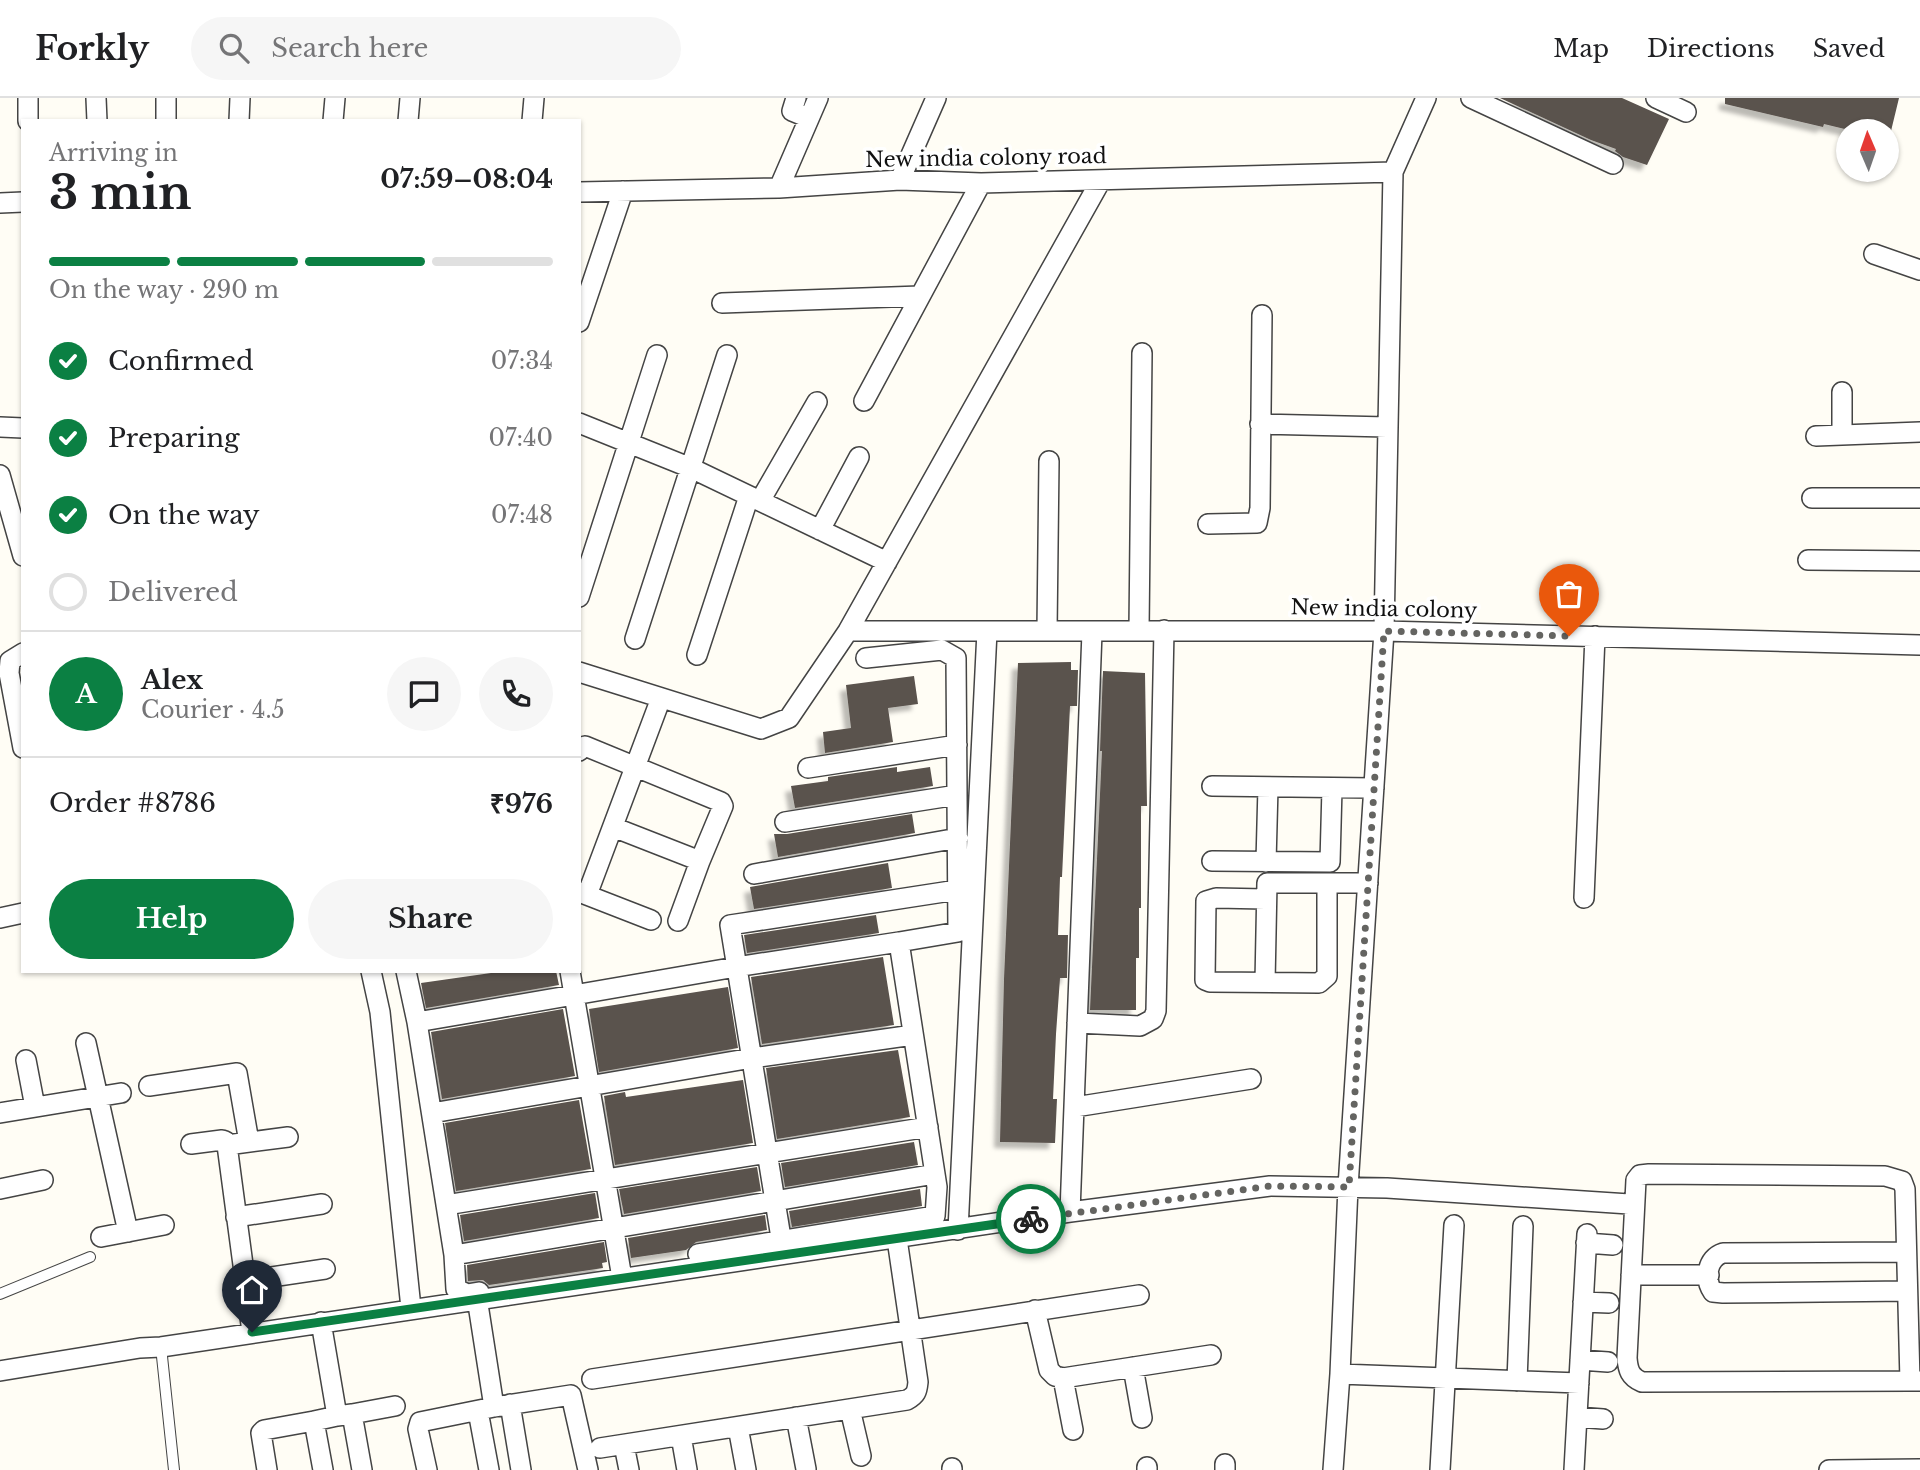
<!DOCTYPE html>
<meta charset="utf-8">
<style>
body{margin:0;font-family:"Libre Baskerville",serif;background:#f6f6f6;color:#202124;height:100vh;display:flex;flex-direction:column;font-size:26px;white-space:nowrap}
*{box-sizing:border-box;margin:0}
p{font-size:23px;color:#757577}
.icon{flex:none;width:38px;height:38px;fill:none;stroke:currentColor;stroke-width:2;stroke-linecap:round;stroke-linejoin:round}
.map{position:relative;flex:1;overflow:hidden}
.sheet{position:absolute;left:21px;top:21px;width:560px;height:854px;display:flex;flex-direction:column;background:#fff;border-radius:0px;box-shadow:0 2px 5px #0004}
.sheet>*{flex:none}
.needle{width:46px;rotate:358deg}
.controls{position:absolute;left:1836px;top:21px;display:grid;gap:14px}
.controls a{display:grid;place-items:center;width:63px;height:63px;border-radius:50%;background:#fff;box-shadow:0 2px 5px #0004;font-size:35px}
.pin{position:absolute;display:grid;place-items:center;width:60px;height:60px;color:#fff;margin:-72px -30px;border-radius:50% 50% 50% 0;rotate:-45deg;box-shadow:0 0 7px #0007}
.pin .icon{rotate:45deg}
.courier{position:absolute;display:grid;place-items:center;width:70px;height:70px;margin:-35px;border:5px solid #0b8043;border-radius:50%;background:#fff;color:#222;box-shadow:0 2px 9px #0007}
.summary em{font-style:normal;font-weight:800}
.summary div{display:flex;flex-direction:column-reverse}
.summary{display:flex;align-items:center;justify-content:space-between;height:119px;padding:0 28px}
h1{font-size:46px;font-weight:800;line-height:52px}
.bar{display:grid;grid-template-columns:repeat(4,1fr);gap:10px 7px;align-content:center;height:84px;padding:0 28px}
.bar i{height:9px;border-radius:5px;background:#e0e0e0}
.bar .current{background:#0b8043}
.bar p{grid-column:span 4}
.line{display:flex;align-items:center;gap:18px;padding:0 28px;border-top:2px solid #e0e0e0}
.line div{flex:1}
.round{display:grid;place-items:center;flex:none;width:74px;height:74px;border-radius:37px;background:#f6f6f6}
ol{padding:0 28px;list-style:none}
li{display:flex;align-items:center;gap:21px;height:77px}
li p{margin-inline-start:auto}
li .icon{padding:7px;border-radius:50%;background:#0b8043;color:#fff;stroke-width:4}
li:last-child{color:#757577}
li i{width:38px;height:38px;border:4px solid #e0e0e0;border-radius:50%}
.button{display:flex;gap:14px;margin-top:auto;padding:14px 28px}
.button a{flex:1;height:80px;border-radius:42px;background:#0b8043;color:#fff;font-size:28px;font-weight:800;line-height:80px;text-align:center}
.button a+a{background:#f6f6f6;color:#202124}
header{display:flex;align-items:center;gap:42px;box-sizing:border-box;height:98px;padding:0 35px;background:#fff;border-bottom:2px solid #e0e0e0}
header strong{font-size:33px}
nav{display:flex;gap:38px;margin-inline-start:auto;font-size:24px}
.search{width:490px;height:63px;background:#f6f6f6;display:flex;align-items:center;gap:18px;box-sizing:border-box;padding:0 24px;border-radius:38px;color:#757577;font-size:26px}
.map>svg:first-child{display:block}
.building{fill:#5a524d;filter:url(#shadow)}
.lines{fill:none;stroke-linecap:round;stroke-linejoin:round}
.lane-casing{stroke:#444;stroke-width:12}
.street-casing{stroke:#444;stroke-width:22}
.lane{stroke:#fff;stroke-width:10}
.street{stroke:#fff;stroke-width:19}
.done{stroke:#646461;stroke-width:7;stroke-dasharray:0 12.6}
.route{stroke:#0b8043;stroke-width:9}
.labels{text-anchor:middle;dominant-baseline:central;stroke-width:7;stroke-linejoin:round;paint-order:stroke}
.street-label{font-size:21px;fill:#111;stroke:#fff}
</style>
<header>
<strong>Forkly</strong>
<div class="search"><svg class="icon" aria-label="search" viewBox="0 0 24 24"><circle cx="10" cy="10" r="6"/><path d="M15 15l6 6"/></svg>Search here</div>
<nav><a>Map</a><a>Directions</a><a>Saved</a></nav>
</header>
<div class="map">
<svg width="1920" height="1372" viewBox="0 0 1920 1372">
<defs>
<filter id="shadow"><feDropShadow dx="-6" dy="6" stdDeviation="2" flood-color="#0004"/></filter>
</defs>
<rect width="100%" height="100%" fill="#fffdf5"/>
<path class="building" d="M1500 0H1622L1669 21 1647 67 1623 59 1615 53 1616 51 1591 42Z
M1725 0H1899L1891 33H1853L1824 26 1823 29 1725 6Z
M1071 564V572H1078L1077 608H1070L1062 779H1060L1058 837H1068L1067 880H1060L1056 936 1053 1001H1057L1055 1045 1000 1044 1004 881 1018 565Z
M1103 573 1145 575 1147 708H1141V810H1139V860H1136V912H1090L1102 653H1100Z
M914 578 918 606 888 610 893 644 825 655 823 634 851 630 846 587Z
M897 669V674L930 669 933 688 795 710 791 688 828 683V679Z
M912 716 915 735 778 759 774 736H787Z
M888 765 892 790 754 811 750 789Z
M876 817 879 835 747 855 744 837Z
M883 859 894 927 762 946 751 879Z
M505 873H556L559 887 426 910 421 885Z
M728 889 738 950 599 974 589 911Z
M563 911 575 978 442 1001 431 934Z
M898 952 910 1019 777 1041 766 970Z
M743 982 753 1045 615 1067 604 998 625 994 626 999Z
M579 1002 591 1071 456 1093 445 1025Z
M914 1044 918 1067 785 1089 781 1065Z
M757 1069 761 1093 624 1116 619 1091Z
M920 1091 922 1108 792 1129 789 1113Z
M595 1095 599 1120 464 1143 460 1117Z
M765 1117 767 1132 696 1144 686 1152 631 1160 628 1140Z
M604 1144 607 1164 602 1165 603 1170 489 1187 483 1182 468 1183 467 1167Z"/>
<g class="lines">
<g class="lane-casing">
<path id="lane" d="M0 1196 90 1159
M161 1249 174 1372"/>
</g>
<g class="street-casing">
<path id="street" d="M96 0 97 23
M796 0 792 13 809 20
M1471 0 1613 66
M1656 0 1686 14
M28 23V0
M166 23V0
M239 23 240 0
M333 23 335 0
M408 23 410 0
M532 23 534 0
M900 82 936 0
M779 90 818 0
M579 94 779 90 900 82 981 85 1393 74
M0 105 23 104
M1874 156 1920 172
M722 205 920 198
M579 224 623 93
M1842 294V336
M864 303 981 85
M579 325 691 370 887 464
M1260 326 1387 329
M0 329 23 330
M1816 338 1920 334
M0 377 23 458
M1812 400H1920
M760 403 817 304
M1208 426 1257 425 1260 410 1262 217
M820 432 859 359
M1808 462 1920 463
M579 499 657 257
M1139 532 1142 255
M848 533H1384L1920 547
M1047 533 1049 363
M635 541 727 257
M23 555 10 563 9 575 23 650
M697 557 749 398
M579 574 761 631 789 620 848 533 1101 82
M579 653 585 648 721 704 723 708 700 763 613 729
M808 670 957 647
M1212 688 1374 690
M785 724 957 697
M1212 763 1330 764 1332 690
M1266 764 1268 689
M754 776 958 740
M579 794 651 822
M587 797 661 600
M1584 800 1595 538
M1265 801 1216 800 1206 803 1205 882 1210 884 1319 885 1327 878V785
M0 820 23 815
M678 823 700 763
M371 873 380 914 411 1210
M406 873 417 924 454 1157 456 1191 467 1196 479 1194
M570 873 622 1180
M1265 884 1267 785H1368
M417 924 736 869 899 844
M1077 925 1140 928 1153 921 1156 913 1164 532
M86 945 128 1134
M26 962 35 1009
M149 988 237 975 249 1044
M1075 1009 1251 981
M0 1015 121 995
M432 1015 752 960 913 937
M191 1046 222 1042 225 1043 227 1047
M0 1091 43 1082
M446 1107 928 1029
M1070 1114 1092 534
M236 1119 322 1106
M958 1132 987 533
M101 1139 164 1127
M1586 1145 1613 1147
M783 1152 730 827 957 792
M1906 1154 1723 1155C1707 1160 1704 1181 1713 1194L1723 1195 1907 1193
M698 1156 935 1118 937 1089 899 844 958 834 956 560 942 552 866 560
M454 1157 935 1076
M1631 1177H1709
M245 1183 325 1171
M1583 1204 1609 1205
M1035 1212 1049 1272 1055 1278 1063 1280 1211 1257
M321 1224 337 1318 314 1323 323 1372
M252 1234 227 1047 288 1039
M1580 1262 1608 1264
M1133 1269 1142 1320
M0 1273 140 1250 161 1249 1070 1114 1270 1088 1387 1090 1629 1106
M1340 1276 1579 1285
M1063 1280 1073 1332
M592 1281 1139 1197
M1517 1283 1523 1128
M1910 1283 1905 1091 1902 1083 1885 1078 1649 1076 1640 1077 1636 1082 1627 1260C1628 1272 1630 1279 1642 1284L1910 1283H1920
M510 1306 521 1372
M494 1309 571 1297 588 1372
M850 1311 861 1358
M478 1313 489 1372
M352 1316 395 1308
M337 1318 352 1316 362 1372
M796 1319 806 1371
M1577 1319 1603 1321
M738 1329 746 1372
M681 1338 687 1372
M624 1347 629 1372
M600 1350 907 1302C916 1297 917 1294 918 1284L897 1141
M1225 1366V1372
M1147 1369V1372
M952 1370V1372
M267 1372 261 1335 264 1332 314 1323
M427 1372 418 1331 420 1324 494 1309 477 1200
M1333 1372 1340 1276 1348 1089 1384 533 1393 74 1426 0
M1440 1372 1454 1127
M1574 1372 1587 1136
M1829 1372 1920 1371"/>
</g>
<use href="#lane" class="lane"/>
<use href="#street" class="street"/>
</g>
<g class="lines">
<path class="done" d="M1031 1121 1270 1088 1349 1089 1384 533 1569 538"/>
<path class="route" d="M252 1234 1031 1121"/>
</g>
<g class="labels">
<g class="street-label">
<text transform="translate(986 60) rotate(-1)">New india colony road</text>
<text transform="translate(1384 511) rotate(1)">New india colony</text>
</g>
</g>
</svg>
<div class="controls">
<a><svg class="needle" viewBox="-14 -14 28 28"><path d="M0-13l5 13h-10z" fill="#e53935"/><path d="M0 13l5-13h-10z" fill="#757577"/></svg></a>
</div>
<div class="pin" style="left:1569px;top:538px;background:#ea580c"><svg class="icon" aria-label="bag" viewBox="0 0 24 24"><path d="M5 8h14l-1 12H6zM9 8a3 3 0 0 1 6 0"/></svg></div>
<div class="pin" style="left:252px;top:1234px;background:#1f2937"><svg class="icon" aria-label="home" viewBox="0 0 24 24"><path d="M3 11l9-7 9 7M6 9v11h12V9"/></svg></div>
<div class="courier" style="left:1031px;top:1121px"><svg class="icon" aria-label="bike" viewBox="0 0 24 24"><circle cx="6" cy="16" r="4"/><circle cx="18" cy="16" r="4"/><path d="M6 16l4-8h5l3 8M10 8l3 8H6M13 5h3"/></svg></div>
<section class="sheet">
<div class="summary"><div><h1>3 min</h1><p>Arriving in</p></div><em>07:59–08:04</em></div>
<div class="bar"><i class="current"></i><i class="current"></i><i class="current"></i><i></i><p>On the way · 290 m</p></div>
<ol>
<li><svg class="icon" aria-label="check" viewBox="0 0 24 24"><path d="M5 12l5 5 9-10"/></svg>Confirmed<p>07:34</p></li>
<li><svg class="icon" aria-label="check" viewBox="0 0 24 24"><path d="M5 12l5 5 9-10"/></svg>Preparing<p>07:40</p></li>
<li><svg class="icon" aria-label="check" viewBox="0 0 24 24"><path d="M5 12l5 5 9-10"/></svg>On the way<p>07:48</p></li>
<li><i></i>Delivered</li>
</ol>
<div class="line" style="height:126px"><b class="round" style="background:#0b8043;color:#fff">A</b><div><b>Alex</b><p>Courier · 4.5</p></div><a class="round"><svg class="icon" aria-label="chat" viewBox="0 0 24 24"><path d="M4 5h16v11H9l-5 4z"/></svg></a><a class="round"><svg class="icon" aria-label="phone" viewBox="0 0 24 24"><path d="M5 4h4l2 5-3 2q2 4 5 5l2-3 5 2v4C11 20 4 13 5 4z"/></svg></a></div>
<div class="line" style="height:91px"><div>Order #8786</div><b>₹976</b></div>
<div class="button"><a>Help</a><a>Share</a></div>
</section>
</div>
